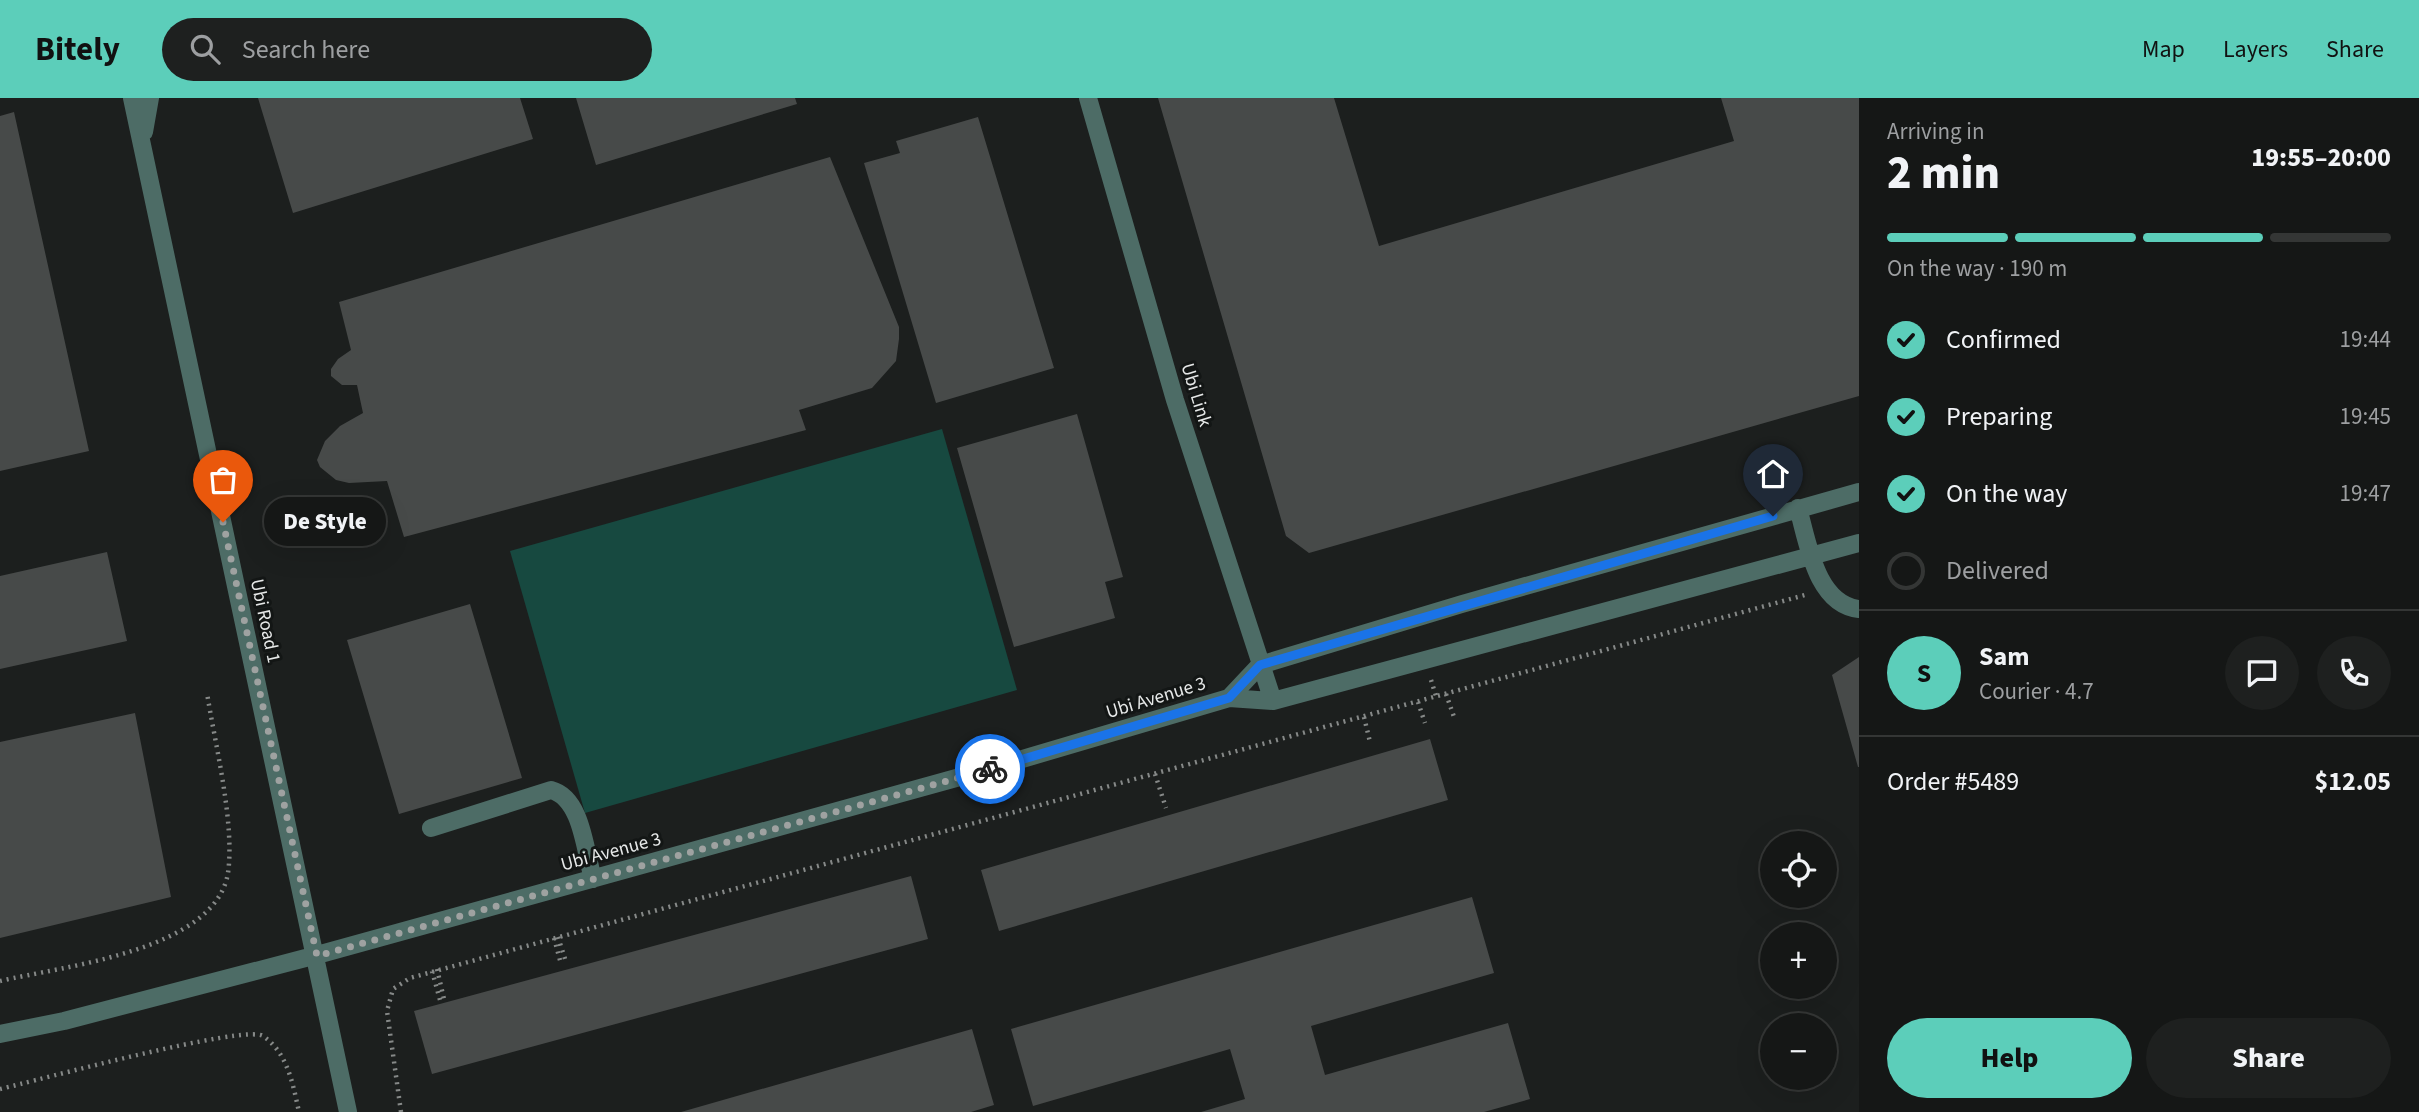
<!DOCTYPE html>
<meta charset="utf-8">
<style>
body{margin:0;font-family:"Source Sans 3",sans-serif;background:#1e201f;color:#f1f3f6;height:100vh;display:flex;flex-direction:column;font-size:26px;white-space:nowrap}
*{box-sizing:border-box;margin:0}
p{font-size:23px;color:#9d9fa1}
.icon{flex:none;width:38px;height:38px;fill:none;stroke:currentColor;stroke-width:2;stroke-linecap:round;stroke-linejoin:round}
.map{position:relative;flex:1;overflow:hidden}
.details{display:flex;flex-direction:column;background:#151716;width:560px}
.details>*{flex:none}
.controls{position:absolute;left:1760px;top:733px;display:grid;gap:14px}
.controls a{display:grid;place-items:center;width:77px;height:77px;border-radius:50%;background:#151716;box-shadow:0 7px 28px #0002,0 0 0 2px #343635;font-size:35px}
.pin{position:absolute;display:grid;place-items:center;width:60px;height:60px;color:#fff;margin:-72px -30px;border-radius:50% 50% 50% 0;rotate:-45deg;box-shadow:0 0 7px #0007}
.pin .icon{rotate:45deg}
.courier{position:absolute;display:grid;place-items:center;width:70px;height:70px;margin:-35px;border:5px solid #1a73e8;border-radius:50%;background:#fff;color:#222;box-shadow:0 2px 9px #0007}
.bubble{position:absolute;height:49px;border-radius:24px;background:#151716;box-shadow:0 7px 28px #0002,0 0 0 2px #343635;font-size:23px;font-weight:800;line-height:49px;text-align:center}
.head em{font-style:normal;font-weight:800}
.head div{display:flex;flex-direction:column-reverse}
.head{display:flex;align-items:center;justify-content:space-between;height:119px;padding:0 28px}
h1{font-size:46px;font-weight:800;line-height:52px}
.bar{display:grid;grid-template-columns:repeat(4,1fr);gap:10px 7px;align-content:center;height:84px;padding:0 28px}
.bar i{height:9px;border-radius:5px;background:#343635}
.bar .active{background:#5cceba}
.bar p{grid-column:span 4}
.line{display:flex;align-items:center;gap:18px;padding:0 28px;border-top:2px solid #343635}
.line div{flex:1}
.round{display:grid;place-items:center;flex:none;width:74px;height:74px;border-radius:37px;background:#1e201f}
ol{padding:0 28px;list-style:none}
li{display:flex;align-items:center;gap:21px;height:77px}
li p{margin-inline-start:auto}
li .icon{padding:7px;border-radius:50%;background:#5cceba;color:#111;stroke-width:4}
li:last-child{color:#9d9fa1}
li i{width:38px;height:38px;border:4px solid #343635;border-radius:50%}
.action{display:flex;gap:14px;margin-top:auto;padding:14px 28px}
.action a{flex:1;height:80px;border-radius:42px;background:#5cceba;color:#111;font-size:28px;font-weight:800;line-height:80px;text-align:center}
.action a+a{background:#1e201f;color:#f1f3f6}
header{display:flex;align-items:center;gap:42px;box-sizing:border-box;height:98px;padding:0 35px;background:#5cceba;color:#111}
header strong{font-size:33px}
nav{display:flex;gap:38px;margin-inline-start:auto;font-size:24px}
.search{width:490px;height:63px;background:#1e201f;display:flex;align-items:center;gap:18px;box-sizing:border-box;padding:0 24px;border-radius:38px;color:#9d9fa1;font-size:26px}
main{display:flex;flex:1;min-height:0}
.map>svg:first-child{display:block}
.green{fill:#174940}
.building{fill:#474a49}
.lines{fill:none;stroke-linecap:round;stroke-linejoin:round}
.path{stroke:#868988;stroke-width:4.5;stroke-dasharray:2 5;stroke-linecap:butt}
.minor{stroke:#4d6c66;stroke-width:18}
.done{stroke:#9fa2a1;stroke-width:7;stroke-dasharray:0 12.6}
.route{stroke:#1a73e8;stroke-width:9}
.labels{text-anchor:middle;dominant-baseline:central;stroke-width:6;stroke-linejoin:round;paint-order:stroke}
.street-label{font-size:19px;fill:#e6e8e8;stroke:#131615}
</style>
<header>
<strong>Bitely</strong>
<div class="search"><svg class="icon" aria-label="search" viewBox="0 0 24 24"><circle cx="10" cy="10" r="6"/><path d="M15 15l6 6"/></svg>Search here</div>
<nav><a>Map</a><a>Layers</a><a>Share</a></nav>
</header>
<main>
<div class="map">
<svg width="1859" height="1014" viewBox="0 0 1859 1014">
<rect width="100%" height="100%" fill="#1c1f1e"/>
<path class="green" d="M942 331 1017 592 585 715 510 453Z"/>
<path class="building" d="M258 0H520L533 41 293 115Z
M576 0H795L797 6 596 67Z
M1158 0H1334L1379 148 1734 43 1721 0H1859V298L1309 455 1286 438Z
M14 14 89 353 0 373V18Z
M978 19 1054 270 936 305 864 65 900 55 896 43Z
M830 59 899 229V241L896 263 872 290 799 312 806 332 404 439 387 383 349 385 336 382 320 369 317 362 325 343 340 328 363 315 357 287H342L331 278V271L338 261 351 252 339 204Z
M1077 316 1123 479 1105 484 1115 520 1014 549 957 350Z
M107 454 127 543 0 571V478Z
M470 506 522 680 399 716 347 542Z
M1859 559V669H1858L1832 577Z
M135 615 171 799 0 840V644Z
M1430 641 1448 702 999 833 981 772Z
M911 778 928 841 432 976 414 913Z
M1472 799 1494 875 1311 928 1325 977 1508 925 1530 1001 1484 1014H1201L1245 1001 1230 951 1033 1008 1011 931Z
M972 931 994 1007 971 1014H681Z"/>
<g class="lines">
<path class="path" d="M1431 582 1436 598
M1446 596 1454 619
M1418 604 1425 625
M1364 619 1370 644
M1155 676 1166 710
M558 839 566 864
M554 840 561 866
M437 871 444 901
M432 873 440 902
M0 883C64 868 215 853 228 775 235 725 215 646 207 595
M0 991C35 983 244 926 263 938 288 955 293 987 299 1014
M401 1014 387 913 393 891 410 880 1805 497"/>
<path class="minor" d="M132 0 348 1014
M1088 0 1175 302 1273 603
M144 34 150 0
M1798 410C1808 445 1816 506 1859 511
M1229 600 1260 567 1462 506 1859 394
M431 730 551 692C582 700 585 753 593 781
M0 936 64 923 317 857 985 672 1229 600 1273 603 1859 445"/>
</g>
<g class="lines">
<path class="done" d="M223 424 317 858 990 671"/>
<path class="route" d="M990 671 1229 600 1260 567 1773 418"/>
</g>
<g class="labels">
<g class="street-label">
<text transform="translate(1196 297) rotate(73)">Ubi Link</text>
<text transform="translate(265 523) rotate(78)">Ubi Road 1</text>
<text transform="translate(1156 600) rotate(-17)">Ubi Avenue 3</text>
<text transform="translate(611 754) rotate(-15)">Ubi Avenue 3</text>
</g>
</g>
</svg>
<div class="controls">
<a><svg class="icon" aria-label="locate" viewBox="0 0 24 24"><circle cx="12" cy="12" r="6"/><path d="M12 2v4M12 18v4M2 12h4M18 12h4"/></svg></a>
<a>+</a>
<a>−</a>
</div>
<div class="pin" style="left:223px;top:424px;background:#ea580c"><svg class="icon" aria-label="bag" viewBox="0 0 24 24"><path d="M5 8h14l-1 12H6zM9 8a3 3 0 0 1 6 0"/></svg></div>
<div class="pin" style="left:1773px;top:418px;background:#1f2937"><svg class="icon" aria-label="home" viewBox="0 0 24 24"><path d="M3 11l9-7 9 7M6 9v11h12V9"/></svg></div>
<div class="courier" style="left:990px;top:671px"><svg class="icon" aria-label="bike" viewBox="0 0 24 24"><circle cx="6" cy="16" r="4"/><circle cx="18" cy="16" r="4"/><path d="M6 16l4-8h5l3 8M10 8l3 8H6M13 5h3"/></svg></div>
<div class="bubble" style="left:264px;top:399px;width:122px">De Style</div>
</div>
<section class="details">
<div class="head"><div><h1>2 min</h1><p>Arriving in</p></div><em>19:55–20:00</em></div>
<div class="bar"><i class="active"></i><i class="active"></i><i class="active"></i><i></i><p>On the way · 190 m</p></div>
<ol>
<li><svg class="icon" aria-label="check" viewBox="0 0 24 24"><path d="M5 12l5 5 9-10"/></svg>Confirmed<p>19:44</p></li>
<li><svg class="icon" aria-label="check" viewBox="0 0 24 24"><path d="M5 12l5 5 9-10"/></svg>Preparing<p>19:45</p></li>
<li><svg class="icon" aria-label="check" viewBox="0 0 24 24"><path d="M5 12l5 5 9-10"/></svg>On the way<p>19:47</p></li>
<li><i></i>Delivered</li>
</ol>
<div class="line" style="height:126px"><b class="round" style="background:#5cceba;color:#111">S</b><div><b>Sam</b><p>Courier · 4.7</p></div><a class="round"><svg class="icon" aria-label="chat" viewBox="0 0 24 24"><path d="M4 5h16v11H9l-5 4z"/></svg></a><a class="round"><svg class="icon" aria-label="phone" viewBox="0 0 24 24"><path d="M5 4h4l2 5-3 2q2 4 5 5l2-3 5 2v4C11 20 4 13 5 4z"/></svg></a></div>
<div class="line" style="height:91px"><div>Order #5489</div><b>$12.05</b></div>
<div class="action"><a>Help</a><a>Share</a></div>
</section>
</main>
